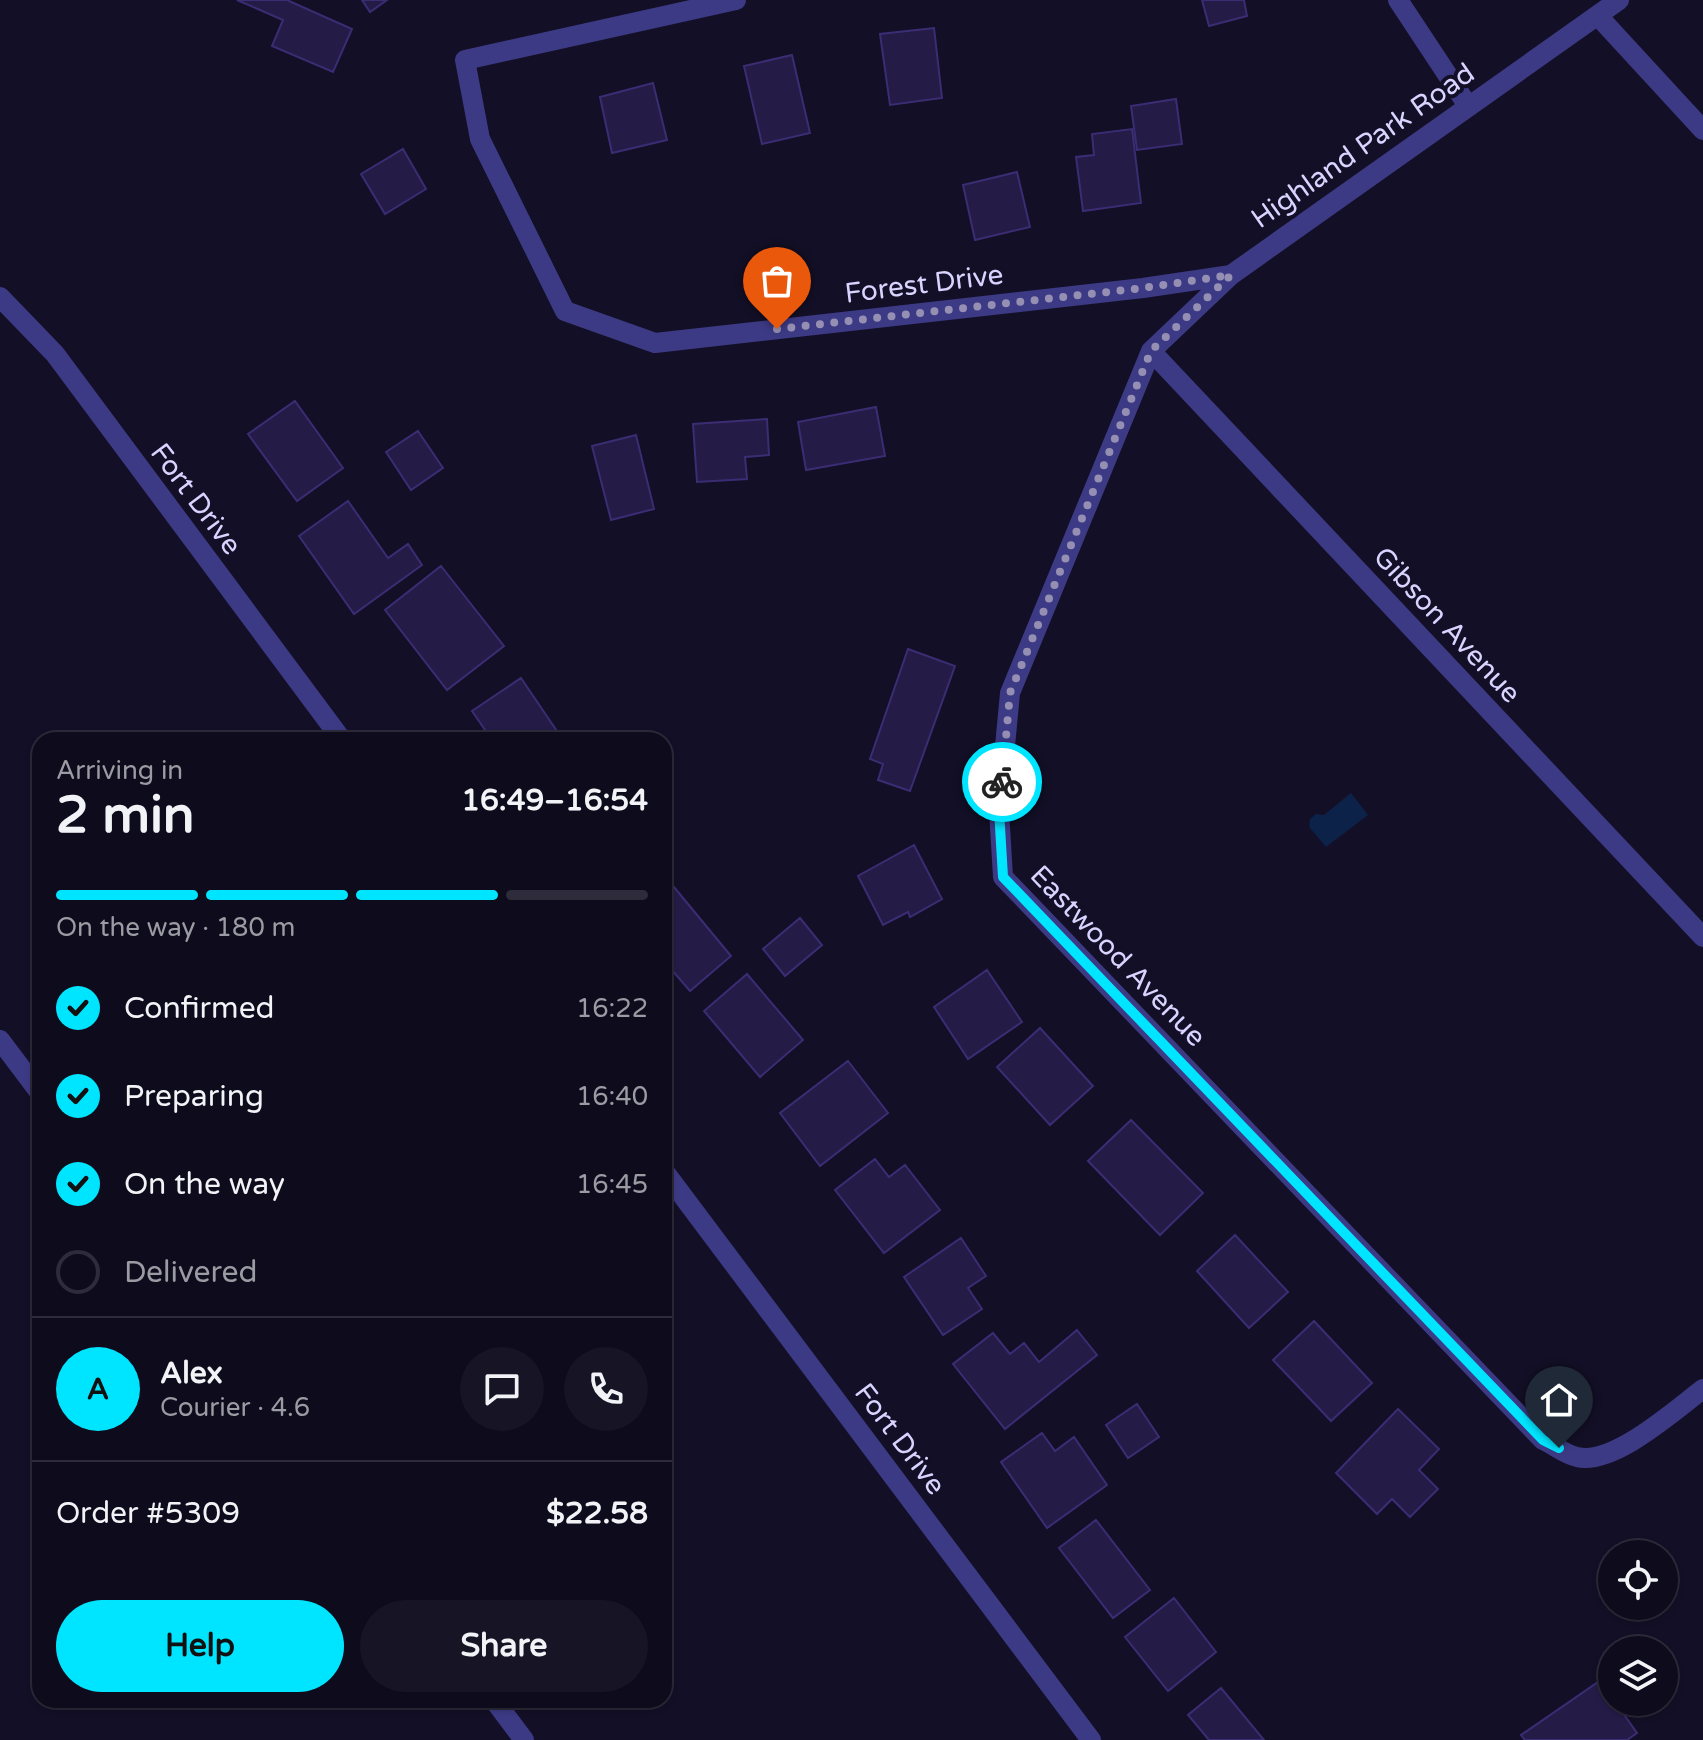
<!DOCTYPE html>
<meta charset="utf-8">
<style>
body{margin:0;font-family:"Varela Round",sans-serif;background:#171425;color:#f1f3f6;height:100vh;display:flex;flex-direction:column;font-size:30px;white-space:nowrap}
*{box-sizing:border-box;margin:0}
p{font-size:26px;color:#9b9ba3}
.icon{flex:none;width:44px;height:44px;fill:none;stroke:currentColor;stroke-width:2;stroke-linecap:round;stroke-linejoin:round}
.map{position:relative;flex:1;overflow:hidden}
.drawer{position:absolute;left:32px;top:732px;width:640px;height:976px;display:flex;flex-direction:column;background:#0e0b1c;border-radius:24px;box-shadow:0 2px 6px #0004,0 0 0 2px #2e2b3b}
.drawer>*{flex:none}
.tools{position:absolute;left:1598px;top:1540px;display:grid;gap:16px}
.tools a{display:grid;place-items:center;width:80px;height:80px;border-radius:50%;background:#0e0b1c;box-shadow:0 2px 6px #0004,0 0 0 2px #2e2b3b;font-size:40px}
.pin{position:absolute;display:grid;place-items:center;width:68px;height:68px;color:#fff;margin:-82px -34px;border-radius:50% 50% 50% 0;rotate:-45deg;box-shadow:0 0 8px #0007}
.pin .icon{rotate:45deg}
.courier{position:absolute;display:grid;place-items:center;width:80px;height:80px;margin:-40px;border:6px solid #00e5ff;border-radius:50%;background:#fff;color:#222;box-shadow:0 2px 10px #0007}
.overview em{font-style:normal;font-weight:800}
.overview div{display:flex;flex-direction:column-reverse}
.overview{display:flex;align-items:center;justify-content:space-between;height:136px;padding:0 24px}
h1{font-size:52px;font-weight:800;line-height:60px}
.bar{display:grid;grid-template-columns:repeat(4,1fr);gap:12px 8px;align-content:center;height:96px;padding:0 24px}
.bar i{height:10px;border-radius:6px;background:#2e2b3b}
.bar .selected{background:#00e5ff}
.bar p{grid-column:span 4}
.line{display:flex;align-items:center;gap:20px;padding:0 24px;border-top:2px solid #2e2b3b}
.line div{flex:1}
.round{display:grid;place-items:center;flex:none;width:84px;height:84px;border-radius:42px;background:#171425}
ol{padding:0 24px;list-style:none}
li{display:flex;align-items:center;gap:24px;height:88px}
li p{margin-inline-start:auto}
li .icon{padding:8px;border-radius:50%;background:#00e5ff;color:#111;stroke-width:4}
li:last-child{color:#9b9ba3}
li i{width:44px;height:44px;border:4px solid #2e2b3b;border-radius:50%}
.button{display:flex;gap:16px;margin-top:auto;padding:16px 24px}
.button a{flex:1;height:92px;border-radius:48px;background:#00e5ff;color:#111;font-size:32px;font-weight:800;line-height:92px;text-align:center}
.button a+a{background:#171425;color:#f1f3f6}
.map>svg:first-child{display:block}
.water{fill:#0c2248}
.building{fill:#241b47;stroke:#3b2d73;stroke-width:2}
.lines{fill:none;stroke-linecap:round;stroke-linejoin:round}
.street{stroke:#3d3a85;stroke-width:20}
.done{stroke:#948fb3;stroke-width:8;stroke-dasharray:0 14.4}
.route{stroke:#00e5ff;stroke-width:10}
.labels{text-anchor:middle;dominant-baseline:central;stroke-width:8;stroke-linejoin:round;paint-order:stroke}
.street-label{font-size:28px;fill:#d9d4ff;stroke:#130f26}
</style>
<div class="map">
<svg width="1703" height="1740" viewBox="0 0 1703 1740">
<rect width="100%" height="100%" fill="#130f26"/>
<path class="water" d="M1351 793 1368 815 1326 847 1309 827 1310 819 1316 814 1324 815Z"/>
<path class="building" d="M237 0H287L352 29 333 72 272 46 283 20Z
M362 0H387L370 12Z
M1202 0H1244L1247 16 1209 26Z
M934 28 942 98 890 105 880 34Z
M792 55 810 133 762 144 744 66Z
M653 83 667 140 612 153 600 97Z
M1176 99 1182 144 1137 150 1131 106Z
M1132 129 1141 203 1083 211 1076 157 1094 155 1092 134Z
M403 149 426 189 385 214 361 174Z
M1017 172 1030 227 975 240 963 185Z
M295 401 343 468 297 501 248 434Z
M876 407 885 456 806 470 798 422Z
M767 419 769 455 745 457 747 479 697 482 693 424Z
M418 431 443 468 411 490 386 452Z
M636 435 654 509 611 520 592 446Z
M348 501 388 558 408 544 422 565 354 614 299 536Z
M441 566 504 646 447 690 385 610Z
M908 649 955 666 910 791 878 780 883 764 870 759Z
M521 678 563 740H492L472 711Z
M914 845 942 899 910 917 908 912 883 925 858 876Z
M664 875 731 956 690 991 664 961Z
M800 918 822 945 785 976 763 949Z
M987 970 1022 1022 968 1059 934 1007Z
M747 974 803 1040 760 1077 704 1011Z
M1040 1028 1093 1086 1050 1125 997 1067Z
M848 1061 888 1113 820 1166 780 1113Z
M1131 1120 1203 1193 1160 1235 1088 1161Z
M875 1159 889 1177 905 1165 940 1210 884 1253 835 1190Z
M1235 1235 1288 1292 1249 1328 1197 1271Z
M961 1238 986 1276 968 1288 982 1309 943 1335 904 1277Z
M1314 1321 1372 1383 1331 1421 1273 1360Z
M1077 1330 1097 1355 1005 1429 953 1364 993 1333 1010 1354 1024 1343 1039 1362Z
M1137 1404 1159 1437 1128 1458 1106 1425Z
M1398 1409 1439 1449 1419 1470 1438 1489 1410 1517 1392 1499 1377 1514 1336 1473Z
M1042 1433 1055 1451 1074 1437 1107 1485 1047 1528 1001 1462Z
M1096 1520 1150 1590 1113 1618 1059 1548Z
M1174 1598 1216 1652 1168 1691 1125 1637Z
M1601 1680 1612 1697V1702H1615L1637 1733 1627 1740H1525L1521 1735Z
M1221 1688 1264 1740H1209L1188 1715Z"/>
<g class="lines">
<path class="street" d="M736 0 465 60 480 139 565 311 655 343 1143 288 1231 275
M1398 0 1468 106
M1619 0 1231 275 1151 351 1010 693 999 810 1003 877 1543 1440C1554 1445 1566 1455 1577 1457 1613 1466 1675 1410 1703 1389
M1598 16 1703 130
M0 297 55 354 342 740
M1151 351 1703 937
M0 1040 40 1093
M664 1171 1091 1740
M494 1700 524 1740"/>
</g>
<g class="lines">
<path class="done" d="M777 329 1143 288 1231 275 1151 351 1010 693 1002 782"/>
<path class="route" d="M1002 782 999 810 1003 877 1543 1440 1559 1448"/>
</g>
<g class="labels">
<g class="street-label">
<text transform="translate(1363 146) rotate(-35)">Highland Park Road</text>
<text transform="translate(924 284) rotate(-7)">Forest Drive</text>
<text transform="translate(196 499) rotate(53)">Fort Drive</text>
<text transform="translate(1447 625) rotate(47)">Gibson Avenue</text>
<text transform="translate(1118 956) rotate(46)">Eastwood Avenue</text>
<text transform="translate(900 1439) rotate(53)">Fort Drive</text>
</g>
</g>
</svg>
<div class="tools">
<a><svg class="icon" aria-label="locate" viewBox="0 0 24 24"><circle cx="12" cy="12" r="6"/><path d="M12 2v4M12 18v4M2 12h4M18 12h4"/></svg></a>
<a><svg class="icon" aria-label="layers" viewBox="0 0 24 24"><path d="M12 4l9 5-9 5-9-5zM3 14l9 5 9-5"/></svg></a>
</div>
<div class="pin" style="left:777px;top:329px;background:#ea580c"><svg class="icon" aria-label="bag" viewBox="0 0 24 24"><path d="M5 8h14l-1 12H6zM9 8a3 3 0 0 1 6 0"/></svg></div>
<div class="pin" style="left:1559px;top:1448px;background:#1f2937"><svg class="icon" aria-label="home" viewBox="0 0 24 24"><path d="M3 11l9-7 9 7M6 9v11h12V9"/></svg></div>
<div class="courier" style="left:1002px;top:782px"><svg class="icon" aria-label="bike" viewBox="0 0 24 24"><circle cx="6" cy="16" r="4"/><circle cx="18" cy="16" r="4"/><path d="M6 16l4-8h5l3 8M10 8l3 8H6M13 5h3"/></svg></div>
<section class="drawer">
<div class="overview"><div><h1>2 min</h1><p>Arriving in</p></div><em>16:49–16:54</em></div>
<div class="bar"><i class="selected"></i><i class="selected"></i><i class="selected"></i><i></i><p>On the way · 180 m</p></div>
<ol>
<li><svg class="icon" aria-label="check" viewBox="0 0 24 24"><path d="M5 12l5 5 9-10"/></svg>Confirmed<p>16:22</p></li>
<li><svg class="icon" aria-label="check" viewBox="0 0 24 24"><path d="M5 12l5 5 9-10"/></svg>Preparing<p>16:40</p></li>
<li><svg class="icon" aria-label="check" viewBox="0 0 24 24"><path d="M5 12l5 5 9-10"/></svg>On the way<p>16:45</p></li>
<li><i></i>Delivered</li>
</ol>
<div class="line" style="height:144px"><b class="round" style="background:#00e5ff;color:#111">A</b><div><b>Alex</b><p>Courier · 4.6</p></div><a class="round"><svg class="icon" aria-label="chat" viewBox="0 0 24 24"><path d="M4 5h16v11H9l-5 4z"/></svg></a><a class="round"><svg class="icon" aria-label="phone" viewBox="0 0 24 24"><path d="M5 4h4l2 5-3 2q2 4 5 5l2-3 5 2v4C11 20 4 13 5 4z"/></svg></a></div>
<div class="line" style="height:104px"><div>Order #5309</div><b>$22.58</b></div>
<div class="button"><a>Help</a><a>Share</a></div>
</section>
</div>
